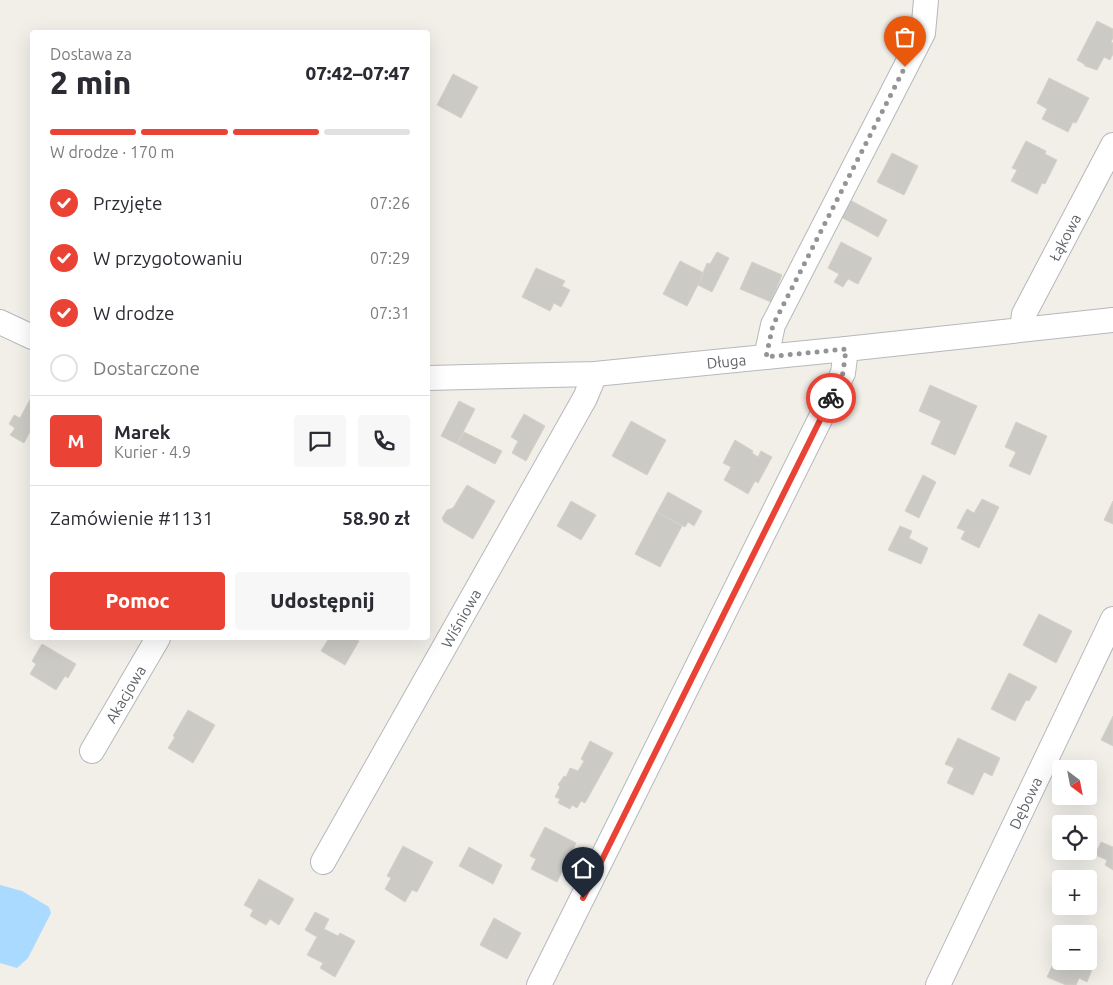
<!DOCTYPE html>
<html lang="pl">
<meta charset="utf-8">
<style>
body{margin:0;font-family:Ubuntu,sans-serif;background:#f7f7f7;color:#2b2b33;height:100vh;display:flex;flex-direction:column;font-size:19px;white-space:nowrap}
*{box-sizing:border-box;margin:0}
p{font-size:16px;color:#7c7c81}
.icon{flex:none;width:28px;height:28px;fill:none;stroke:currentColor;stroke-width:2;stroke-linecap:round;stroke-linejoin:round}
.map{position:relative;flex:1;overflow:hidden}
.drawer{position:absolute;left:30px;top:30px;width:400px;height:610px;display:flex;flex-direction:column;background:#fff;border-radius:5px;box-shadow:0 5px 20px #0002}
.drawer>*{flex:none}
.needle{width:32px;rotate:148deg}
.buttons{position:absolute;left:1052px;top:760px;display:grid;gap:10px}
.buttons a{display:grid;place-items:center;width:45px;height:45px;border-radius:5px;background:#fff;box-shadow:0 5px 20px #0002;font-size:25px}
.pin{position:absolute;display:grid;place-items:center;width:42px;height:42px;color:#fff;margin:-51px -21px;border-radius:50% 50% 50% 0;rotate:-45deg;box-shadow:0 0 5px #0007}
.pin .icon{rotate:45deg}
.courier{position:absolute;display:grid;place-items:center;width:50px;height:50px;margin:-25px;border:4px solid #ea4335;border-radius:50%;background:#fff;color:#222;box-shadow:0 1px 6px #0007}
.overview em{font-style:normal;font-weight:800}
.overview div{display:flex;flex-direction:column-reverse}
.overview{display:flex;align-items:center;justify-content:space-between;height:85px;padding:0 20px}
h1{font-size:32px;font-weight:800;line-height:38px}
.bar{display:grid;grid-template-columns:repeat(4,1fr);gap:8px 5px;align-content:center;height:60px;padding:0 20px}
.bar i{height:6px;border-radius:4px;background:#e1e1e2}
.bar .current{background:#ea4335}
.bar p{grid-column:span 4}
.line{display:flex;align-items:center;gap:12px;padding:0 20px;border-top:1px solid #e1e1e2}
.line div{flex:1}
.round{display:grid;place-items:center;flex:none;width:52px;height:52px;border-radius:5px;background:#f7f7f7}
ol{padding:0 20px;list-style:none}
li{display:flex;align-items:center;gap:15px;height:55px}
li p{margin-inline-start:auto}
li .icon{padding:5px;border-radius:50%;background:#ea4335;color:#fff;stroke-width:4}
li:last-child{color:#7c7c81}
li i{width:28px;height:28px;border:2px solid #e1e1e2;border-radius:50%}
.cta{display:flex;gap:10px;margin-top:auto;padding:10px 20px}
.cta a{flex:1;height:58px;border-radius:5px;background:#ea4335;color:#fff;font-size:20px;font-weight:800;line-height:58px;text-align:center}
.cta a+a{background:#f7f7f7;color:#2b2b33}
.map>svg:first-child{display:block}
.water{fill:#aadaff}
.building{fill:#cccac5;stroke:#d6d1c6}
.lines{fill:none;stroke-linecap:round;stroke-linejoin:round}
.minor-casing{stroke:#b5b8bc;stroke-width:26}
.minor{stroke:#fff;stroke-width:24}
.done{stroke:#929495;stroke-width:5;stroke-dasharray:0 9}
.route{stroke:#ea4335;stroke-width:6}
.labels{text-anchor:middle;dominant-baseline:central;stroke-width:4.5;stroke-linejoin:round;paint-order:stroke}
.street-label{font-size:15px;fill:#5f6368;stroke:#fff}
</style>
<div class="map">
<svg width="1113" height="985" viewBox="0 0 1113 985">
<rect width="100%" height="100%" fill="#f1efe8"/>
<path class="water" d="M0 885 22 891 49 907 51 913 28 958 17 968 0 963Z"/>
<path class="building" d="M1097 21 1113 29V38L1111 42 1113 43V54L1110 60 1104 57 1097 70 1085 66 1084 64 1077 60Z
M453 74 478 87 461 118 437 105Z
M1049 78 1089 98 1076 123 1073 122 1068 132 1042 119 1047 109 1037 103Z
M1026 141 1046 151 1045 154 1057 160 1045 184 1042 183 1037 194 1011 181 1017 170 1012 168Z
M892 153 918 166 904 195 877 182Z
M848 199 887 220 878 237 839 216Z
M841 242 872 258 858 284 848 279 843 287 834 282 839 274 828 268Z
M717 252 729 258 712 292 698 285 707 263 710 264Z
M680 261 704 273 687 306 663 294Z
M752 262 782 275 771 302 740 289Z
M536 268 565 281 562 286 570 290 561 307 554 303 550 311 522 297Z
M930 385 977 406 955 455 931 444 941 421 919 411Z
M32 396V428L24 443 10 435 15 428 9 424 14 415 20 418Z
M459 401 475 409 457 444 441 436Z
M524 414 545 426 526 461 512 453 518 441 511 437Z
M631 421 666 440 647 475 612 456Z
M1016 422 1047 436 1030 475 1009 466 1016 452 1005 447Z
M464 432 502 451 495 464 457 444Z
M735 440 753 451 752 453 758 457 761 451 772 457 758 483 755 481 748 494 724 480 731 467 723 463Z
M923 475 936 482 919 518 905 511Z
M467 485 495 501 473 539 444 522 442 518 447 510 453 508Z
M668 492 702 511 694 526 688 522 685 527 657 512Z
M982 499 999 507 979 548 961 539 965 531 957 528 967 509 974 513Z
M571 501 596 515 581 540 557 526Z
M1113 501V524L1104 520Z
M657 512 682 526 660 567 635 554Z
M900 526 912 531 909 538 928 548 921 564 888 550Z
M1039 614 1072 631 1056 663 1023 645Z
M329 638H353L359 641 345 665 321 651Z
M42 644 76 664 68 678 65 676 56 690 30 674 36 664 32 661Z
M1009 673 1037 687 1029 701 1026 700 1015 721 991 709Z
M188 710 215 725 193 763 168 748 175 737 173 736Z
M1113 716V746L1101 740Z
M958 738 1000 758 992 776 984 772 973 795 947 783 954 768 945 764Z
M590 741 613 753 585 803 581 801 577 808 572 805 570 809 558 803 560 799 555 797 560 787 558 785 564 776 566 777 570 768 578 771 584 761 581 759Z
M545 827 576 843 557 882 531 869 536 859 530 856Z
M1101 842 1113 847V870L1105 865 1107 860 1095 855Z
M403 846 433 862 417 892 412 890 405 902 385 889 391 878 387 876Z
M469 847 502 865 493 884 459 866Z
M259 879 294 899 279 925 270 919 266 925 250 916 253 910 244 905Z
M315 912 329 919 324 929 338 936 340 933 355 941 335 977 320 968 323 963 307 955 317 937 305 930Z
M494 918 521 933 507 959 480 945Z
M1061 947V961H1089V959L1095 962 1087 982 1079 978 1076 985H1066L1047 977Z"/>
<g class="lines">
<g class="minor-casing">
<g id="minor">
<path d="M0 322 32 337"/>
<path id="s1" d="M1022 329 1024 314 1113 145"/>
<path d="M766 357 773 325 923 33 926 0"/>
<path id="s2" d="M428 378 595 374 846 349 1113 320"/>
<path id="s3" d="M92 751 158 638"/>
<path id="s4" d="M323 862 585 398 595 374"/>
<path d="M539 985 843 373 846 349"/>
<path id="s5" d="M938 985 1113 619"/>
</g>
</g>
<use href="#minor" class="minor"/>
</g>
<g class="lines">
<path class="done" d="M831 398 843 373 846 349 766 357 773 325 905 67"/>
<path class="route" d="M583 898 831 398"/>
</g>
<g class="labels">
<g class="street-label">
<text stroke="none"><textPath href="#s1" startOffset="102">Łąkowa</textPath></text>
<text stroke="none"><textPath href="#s2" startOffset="299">Długa</textPath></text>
<text stroke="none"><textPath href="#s4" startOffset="280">Wiśniowa</textPath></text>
<text stroke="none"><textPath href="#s3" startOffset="66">Akacjowa</textPath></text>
<text stroke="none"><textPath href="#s5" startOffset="202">Dębowa</textPath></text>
</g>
</g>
</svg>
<div class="buttons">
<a><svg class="needle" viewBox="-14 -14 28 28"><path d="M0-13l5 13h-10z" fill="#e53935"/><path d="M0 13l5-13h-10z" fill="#7c7c81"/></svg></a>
<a><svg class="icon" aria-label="locate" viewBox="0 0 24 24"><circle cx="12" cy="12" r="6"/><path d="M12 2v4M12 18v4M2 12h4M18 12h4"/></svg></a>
<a>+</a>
<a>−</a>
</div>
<div class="pin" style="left:905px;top:67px;background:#ea580c"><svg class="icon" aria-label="bag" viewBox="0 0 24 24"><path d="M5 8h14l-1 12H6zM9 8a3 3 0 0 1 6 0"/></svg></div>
<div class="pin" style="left:583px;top:898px;background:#1f2937"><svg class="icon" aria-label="home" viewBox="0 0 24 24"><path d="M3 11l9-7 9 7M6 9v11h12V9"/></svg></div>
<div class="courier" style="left:831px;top:398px"><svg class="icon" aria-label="bike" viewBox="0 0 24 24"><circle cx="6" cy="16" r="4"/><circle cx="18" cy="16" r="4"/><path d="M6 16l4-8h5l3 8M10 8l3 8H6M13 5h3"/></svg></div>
<section class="drawer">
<div class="overview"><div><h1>2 min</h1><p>Dostawa za</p></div><em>07:42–07:47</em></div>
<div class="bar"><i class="current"></i><i class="current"></i><i class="current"></i><i></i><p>W drodze · 170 m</p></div>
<ol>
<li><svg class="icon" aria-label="check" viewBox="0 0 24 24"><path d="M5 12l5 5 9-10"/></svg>Przyjęte<p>07:26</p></li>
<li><svg class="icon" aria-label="check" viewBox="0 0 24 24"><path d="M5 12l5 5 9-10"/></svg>W przygotowaniu<p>07:29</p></li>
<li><svg class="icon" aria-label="check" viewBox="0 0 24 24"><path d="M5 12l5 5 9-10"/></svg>W drodze<p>07:31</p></li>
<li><i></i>Dostarczone</li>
</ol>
<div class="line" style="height:90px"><b class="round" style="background:#ea4335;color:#fff">M</b><div><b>Marek</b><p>Kurier · 4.9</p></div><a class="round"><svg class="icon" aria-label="chat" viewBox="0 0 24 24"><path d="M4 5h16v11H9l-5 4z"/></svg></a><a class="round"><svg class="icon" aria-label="phone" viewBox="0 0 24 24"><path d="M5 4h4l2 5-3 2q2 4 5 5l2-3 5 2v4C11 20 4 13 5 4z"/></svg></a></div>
<div class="line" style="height:65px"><div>Zamówienie #1131</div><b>58.90 zł</b></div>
<div class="cta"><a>Pomoc</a><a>Udostępnij</a></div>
</section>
</div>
